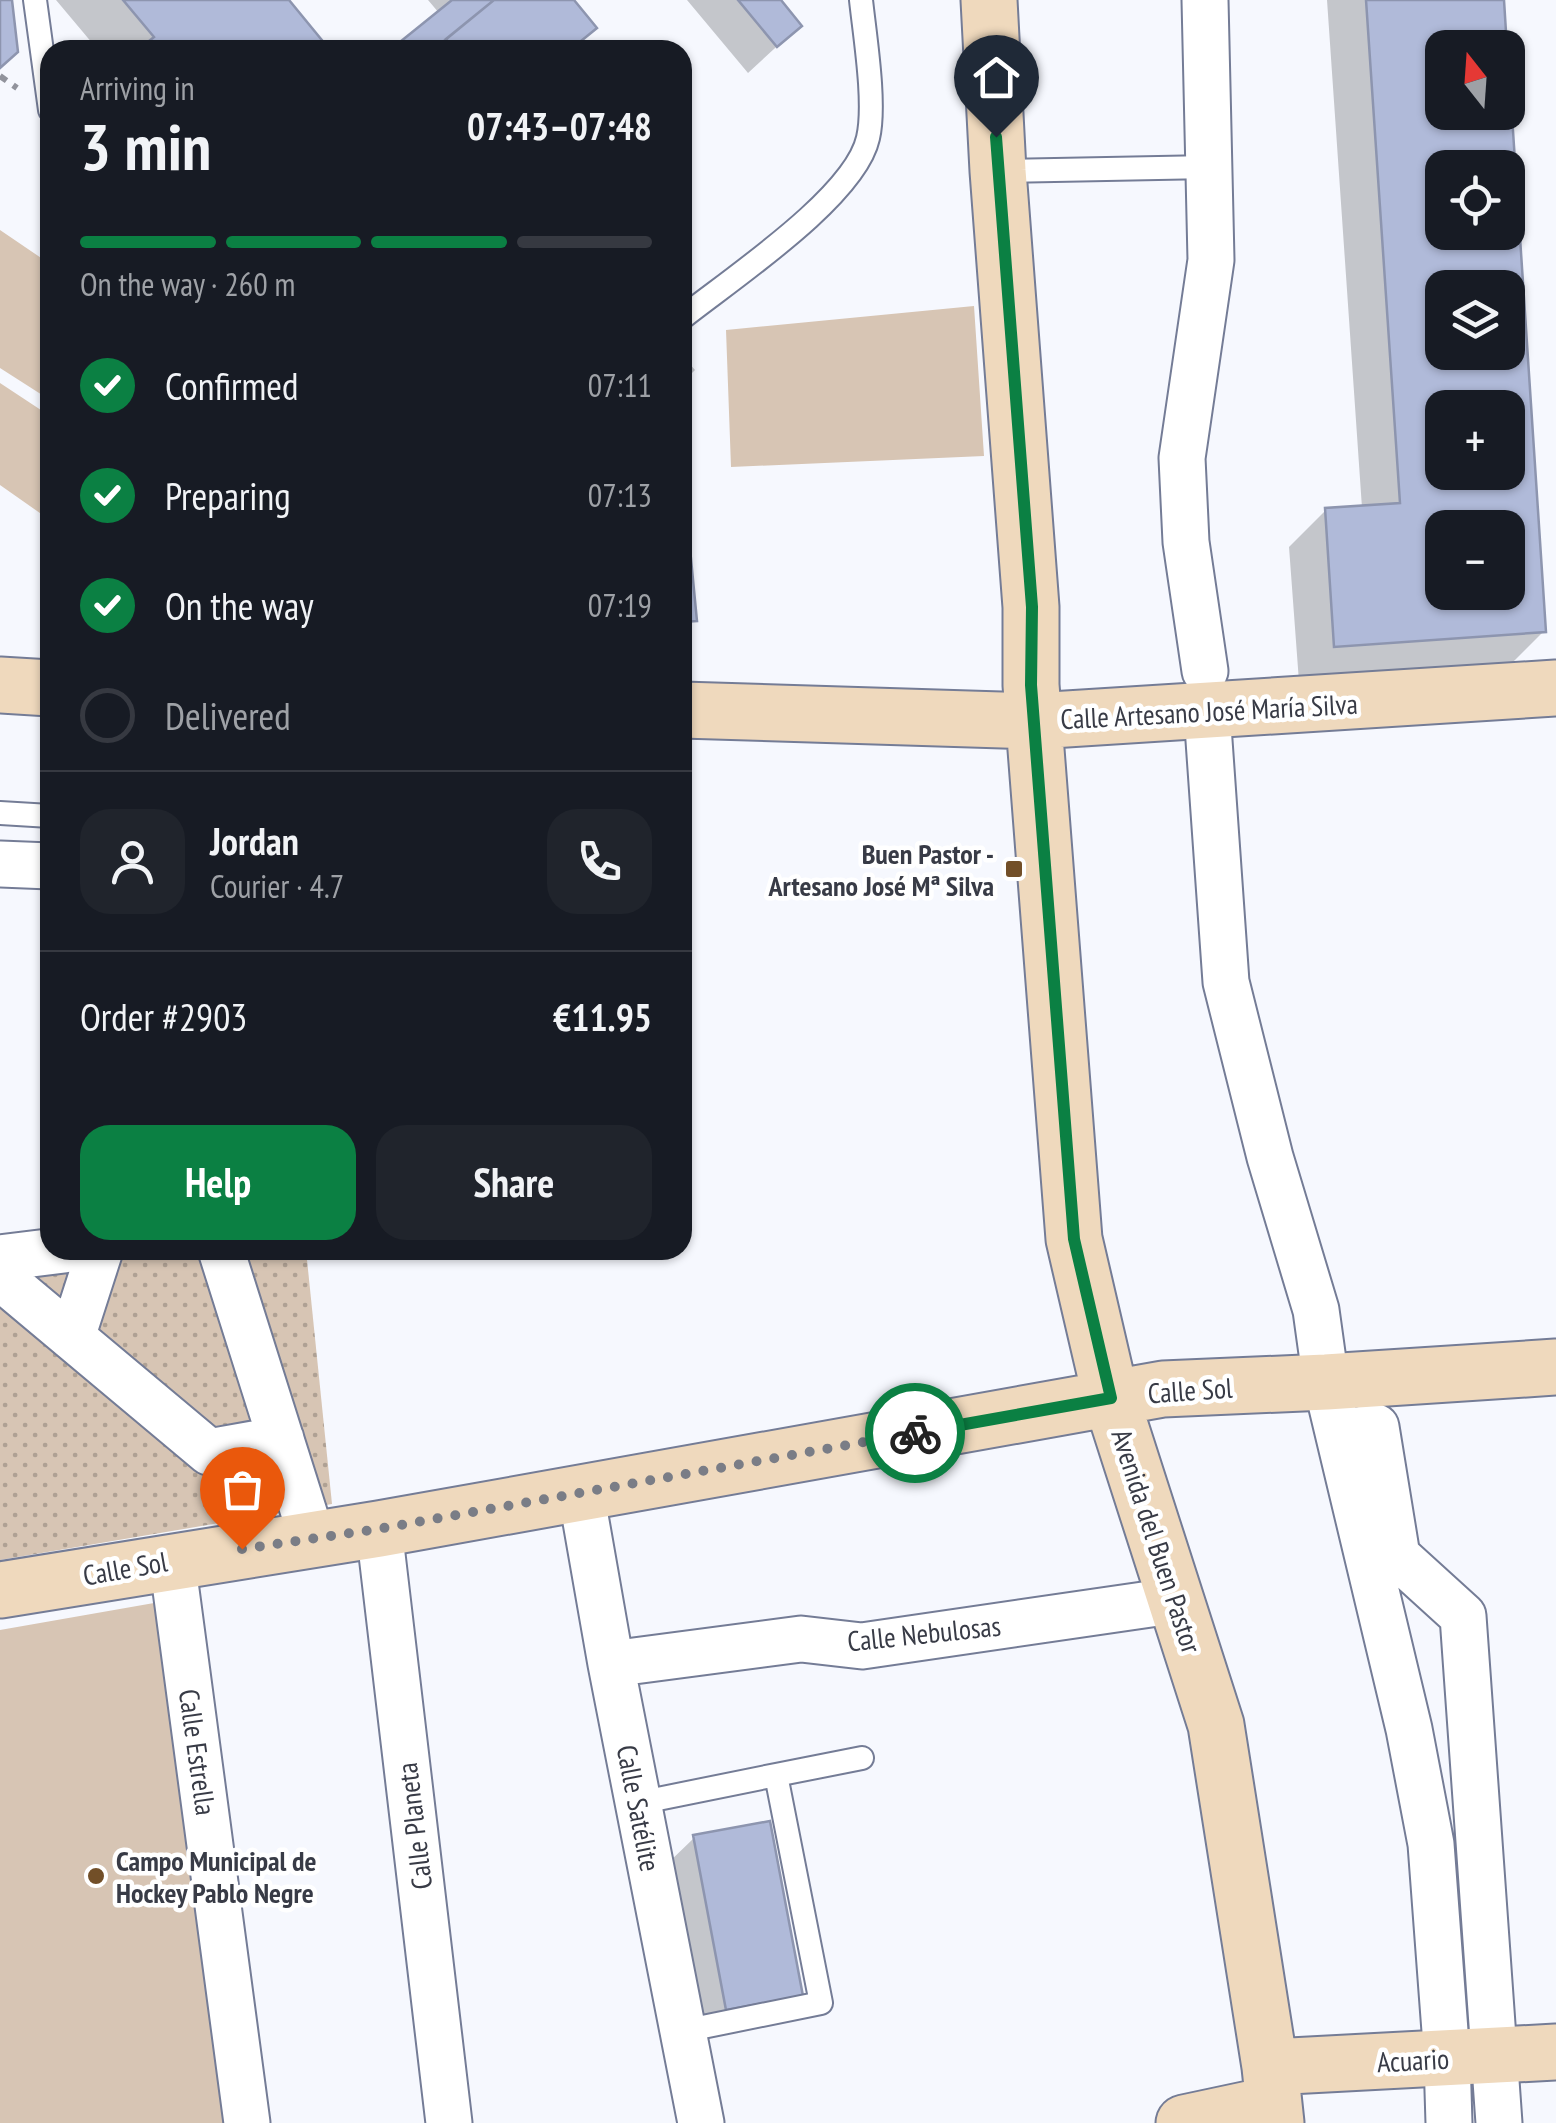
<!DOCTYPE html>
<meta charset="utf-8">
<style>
body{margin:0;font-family:"PT Sans Narrow",sans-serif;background:#20242c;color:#f1f3f6;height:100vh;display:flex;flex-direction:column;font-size:38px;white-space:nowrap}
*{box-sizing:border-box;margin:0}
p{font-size:32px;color:#9ea1a6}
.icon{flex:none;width:55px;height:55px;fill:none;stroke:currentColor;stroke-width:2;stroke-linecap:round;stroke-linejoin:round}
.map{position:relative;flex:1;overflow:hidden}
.drawer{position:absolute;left:40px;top:40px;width:652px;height:1220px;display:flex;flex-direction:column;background:#171b24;border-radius:30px;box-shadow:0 2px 8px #0004}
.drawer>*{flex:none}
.needle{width:65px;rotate:343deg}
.fabs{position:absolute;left:1425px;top:30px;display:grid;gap:20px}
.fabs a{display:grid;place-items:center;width:100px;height:100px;border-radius:20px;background:#171b24;box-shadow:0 2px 8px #0004;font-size:50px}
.pin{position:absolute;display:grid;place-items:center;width:85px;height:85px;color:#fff;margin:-102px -42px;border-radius:50% 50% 50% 0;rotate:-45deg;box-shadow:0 0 10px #0007}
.pin .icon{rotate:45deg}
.courier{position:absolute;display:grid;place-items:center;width:100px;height:100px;margin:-50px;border:8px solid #0b8043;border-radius:50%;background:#fff;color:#222;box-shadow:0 2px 12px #0007}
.summary em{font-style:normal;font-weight:700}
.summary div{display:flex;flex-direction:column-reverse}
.summary{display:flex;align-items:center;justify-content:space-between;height:170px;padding:0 40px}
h1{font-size:65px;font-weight:700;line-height:75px}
.bar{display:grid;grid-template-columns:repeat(4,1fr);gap:15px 10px;align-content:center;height:120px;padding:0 40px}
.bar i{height:12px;border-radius:8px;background:#363941}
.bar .current{background:#0b8043}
.bar p{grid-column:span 4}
.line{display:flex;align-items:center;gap:25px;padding:0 40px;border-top:2px solid #363941}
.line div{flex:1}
.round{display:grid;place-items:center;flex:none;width:105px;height:105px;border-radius:30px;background:#20242c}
ol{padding:0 40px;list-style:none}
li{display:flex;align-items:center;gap:30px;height:110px}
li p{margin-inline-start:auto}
li .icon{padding:10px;border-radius:50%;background:#0b8043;color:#fff;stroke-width:4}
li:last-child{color:#9ea1a6}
li i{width:55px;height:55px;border:5px solid #363941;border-radius:50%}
.primary-button{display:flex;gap:20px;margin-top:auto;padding:20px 40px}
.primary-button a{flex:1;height:115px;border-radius:30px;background:#0b8043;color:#fff;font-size:40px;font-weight:700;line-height:115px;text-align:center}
.primary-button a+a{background:#20242c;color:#f1f3f6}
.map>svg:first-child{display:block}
.grass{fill:url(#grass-dots)}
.pitch{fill:#d7c5b4}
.shadow{fill:#0003;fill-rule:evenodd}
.building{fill:#b0bad9;stroke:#8d95af;stroke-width:2.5;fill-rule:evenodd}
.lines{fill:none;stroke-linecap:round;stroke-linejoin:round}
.lane-casing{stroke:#747c96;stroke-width:26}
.street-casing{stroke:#747c96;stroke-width:49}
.secondary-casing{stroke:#747c96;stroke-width:59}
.path{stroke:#91939c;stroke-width:6;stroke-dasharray:8 8;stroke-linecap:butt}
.lane{stroke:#fff;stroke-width:22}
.street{stroke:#fff;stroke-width:45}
.secondary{stroke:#efd9bd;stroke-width:55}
.done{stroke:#7a7d86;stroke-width:10;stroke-dasharray:0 18}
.route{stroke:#0b8043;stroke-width:12}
.poi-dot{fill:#724f28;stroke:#fff;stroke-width:4}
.labels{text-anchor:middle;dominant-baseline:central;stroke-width:9;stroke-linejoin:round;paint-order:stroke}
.street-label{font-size:28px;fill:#383b46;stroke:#fff}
.poi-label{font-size:28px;font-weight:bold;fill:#383b46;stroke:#fff;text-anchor:end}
</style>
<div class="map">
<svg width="1556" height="2123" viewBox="0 0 1556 2123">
<defs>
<pattern id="grass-dots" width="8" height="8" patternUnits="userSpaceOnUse" patternTransform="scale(2.5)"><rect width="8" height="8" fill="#d7c5b4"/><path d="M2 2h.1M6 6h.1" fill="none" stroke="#afa194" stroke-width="1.8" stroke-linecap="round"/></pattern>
</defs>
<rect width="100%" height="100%" fill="#f6f8fe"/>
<path class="grass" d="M64 1250H306L332 1504 0 1560V1258Z"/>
<path class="pitch" d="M0 230 50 264V400L0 368Z
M974 306 984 456 731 467 726 330Z
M0 383 50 416V513L47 518 0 485Z
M154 1603 228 2123H0V1630Z"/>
<path class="shadow" d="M56 0H285L327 50H98Z
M428 0H570L593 28 571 50H394L439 13Z
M687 0H778L799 26 748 73Z
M1327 0H1501L1442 48V112H1508V92L1544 631 1507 668 1299 682 1289 547 1326 510 1362 508ZM1442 168H1508V232H1442ZM1442 288H1508V352H1442ZM1442 408H1508V472H1442ZM1442 528H1508V592H1442Z
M682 355 695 370 682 383Z
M682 541 694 620 682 632Z
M695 1837 800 1995 699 2037 666 1865Z"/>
<path class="building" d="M0 0H12L18 52 0 68Z
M123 0H289L330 50H138L154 37Z
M452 0H494L433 50H390Z
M494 0H574L597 28 570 50H455L446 39Z
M738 0H781L802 26 777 47Z
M1366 0H1504L1507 48H1442V112H1508V55L1546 632 1334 647 1325 508 1400 503ZM1442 168H1508V232H1442ZM1442 288H1508V352H1442ZM1442 408H1508V472H1442ZM1442 528H1508V592H1442Z
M689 538 697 621 682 622V539Z
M770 1821 803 1996 726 2010 693 1835Z"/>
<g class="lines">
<g class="lane-casing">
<path id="lane" d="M35 0 50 110
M998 171 1210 167
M682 318C731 279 855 197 868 138 876 104 865 37 861 0
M0 813 50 816
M776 1775 862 1758
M638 1803 776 1775 821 2003 683 2031"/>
</g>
<g class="street-casing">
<path id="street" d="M1205 671 1186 542 1182 458 1211 260 1205 0
M1207 712 1226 982 1270 1157 1316 1310 1326 1382 1409 1729 1431 1844 1447 2058 1449 2123
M0 864 50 866
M221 1250 312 1538
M0 1258 64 1250
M0 1277 209 1452 281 1439
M72 1337 100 1250
M1340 1433 1376 1427 1397 1556 1463 1616 1499 2123
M581 1493 611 1664 701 2123
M379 1529 449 2123
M172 1560 247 2123
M611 1664 801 1639 862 1646 1178 1600"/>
</g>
<g class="secondary-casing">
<path id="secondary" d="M989 0 998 171 1031 607V685L1074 1239 1111 1398 1216 1725 1270 2067 1276 2123
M0 685 50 688
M682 710 1035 721 1556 688
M0 1590 379 1529 1163 1389 1326 1382 1556 1367
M1270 2067 1556 2052
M1184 2123 1273 2104"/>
</g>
<path class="path" d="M0 76 17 88"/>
<use href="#lane" class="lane"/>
<use href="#street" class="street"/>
<use href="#secondary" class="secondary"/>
</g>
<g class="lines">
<path class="done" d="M242 1549 378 1529 915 1433"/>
<path class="route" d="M915 1433 1111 1398 1074 1239 1031 685 1032 607 996 137"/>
</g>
<g class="poi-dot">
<rect x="1004" y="859" width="20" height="20" rx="5"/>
<circle cx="96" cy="1876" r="10"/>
</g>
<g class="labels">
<g class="street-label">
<text transform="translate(1209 711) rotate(-3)">Calle Artesano José María Silva</text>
<text transform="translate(1190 1390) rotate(-4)">Calle Sol</text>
<text transform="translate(1157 1541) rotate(72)">Avenida del Buen Pastor</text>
<text transform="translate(125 1568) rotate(-10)">Calle Sol</text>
<text transform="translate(924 1633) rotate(-6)">Calle Nebulosas</text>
<text transform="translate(198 1752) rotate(82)">Calle Estrella</text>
<text transform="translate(639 1808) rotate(79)">Calle Satélite</text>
<text transform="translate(414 1826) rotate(-97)">Calle Planeta</text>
<text transform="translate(1413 2060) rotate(-3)">Acuario</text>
</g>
<g class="poi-label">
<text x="994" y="853">Buen Pastor -<tspan x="994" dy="32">Artesano José Mª Silva</tspan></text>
<text x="116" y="1860" text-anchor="start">Campo Municipal de<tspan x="116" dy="32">Hockey Pablo Negre</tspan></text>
</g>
</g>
</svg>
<div class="fabs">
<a><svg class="needle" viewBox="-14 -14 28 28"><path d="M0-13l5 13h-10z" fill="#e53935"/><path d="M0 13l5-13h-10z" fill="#9ea1a6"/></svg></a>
<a><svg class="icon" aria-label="locate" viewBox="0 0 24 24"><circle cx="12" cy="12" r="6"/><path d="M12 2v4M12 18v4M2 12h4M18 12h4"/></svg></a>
<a><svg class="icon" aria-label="layers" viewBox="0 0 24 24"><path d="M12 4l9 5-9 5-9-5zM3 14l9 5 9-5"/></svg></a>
<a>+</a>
<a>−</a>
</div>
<div class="pin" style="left:242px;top:1549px;background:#ea580c"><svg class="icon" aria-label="bag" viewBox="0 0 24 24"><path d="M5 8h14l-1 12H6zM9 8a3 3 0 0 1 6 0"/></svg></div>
<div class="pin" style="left:996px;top:137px;background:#1f2937"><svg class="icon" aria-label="home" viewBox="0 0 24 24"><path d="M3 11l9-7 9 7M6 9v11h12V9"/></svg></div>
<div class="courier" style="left:915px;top:1433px"><svg class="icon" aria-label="bike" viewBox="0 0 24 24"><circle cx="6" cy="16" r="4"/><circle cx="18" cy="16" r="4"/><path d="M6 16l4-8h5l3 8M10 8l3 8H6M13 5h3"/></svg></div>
<section class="drawer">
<div class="summary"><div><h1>3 min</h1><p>Arriving in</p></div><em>07:43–07:48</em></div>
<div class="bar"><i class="current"></i><i class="current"></i><i class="current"></i><i></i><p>On the way · 260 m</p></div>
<ol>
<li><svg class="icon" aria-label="check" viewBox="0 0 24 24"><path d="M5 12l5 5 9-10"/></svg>Confirmed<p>07:11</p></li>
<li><svg class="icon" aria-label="check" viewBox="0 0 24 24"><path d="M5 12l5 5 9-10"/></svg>Preparing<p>07:13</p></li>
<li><svg class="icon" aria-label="check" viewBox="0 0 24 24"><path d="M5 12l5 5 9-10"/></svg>On the way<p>07:19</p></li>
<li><i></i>Delivered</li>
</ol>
<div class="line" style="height:180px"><a class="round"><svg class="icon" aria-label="person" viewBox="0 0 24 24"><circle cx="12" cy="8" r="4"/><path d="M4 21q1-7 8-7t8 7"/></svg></a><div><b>Jordan</b><p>Courier · 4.7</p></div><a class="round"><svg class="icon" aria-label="phone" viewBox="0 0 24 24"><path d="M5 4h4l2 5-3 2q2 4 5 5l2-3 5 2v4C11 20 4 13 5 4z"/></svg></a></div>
<div class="line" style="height:130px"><div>Order #2903</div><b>€11.95</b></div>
<div class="primary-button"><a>Help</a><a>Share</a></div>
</section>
</div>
